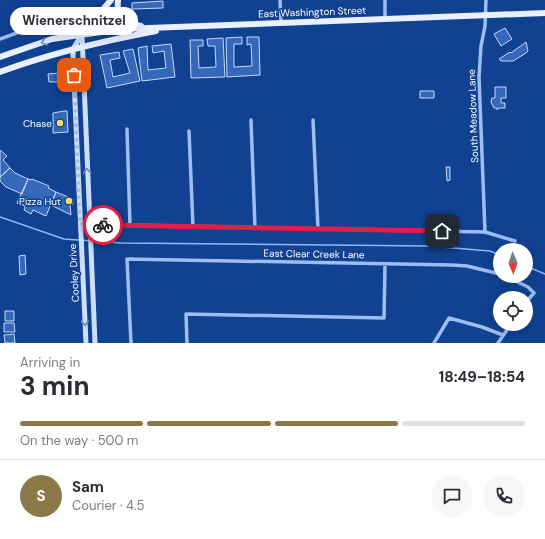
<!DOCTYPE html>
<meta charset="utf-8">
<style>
body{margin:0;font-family:"DM Sans",sans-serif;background:#f7f7f7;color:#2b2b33;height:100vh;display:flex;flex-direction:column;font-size:15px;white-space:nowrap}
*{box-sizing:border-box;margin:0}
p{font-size:13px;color:#7c7c81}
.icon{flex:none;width:22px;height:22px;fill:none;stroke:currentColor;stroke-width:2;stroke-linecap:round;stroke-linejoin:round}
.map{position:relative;height:343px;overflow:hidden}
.panel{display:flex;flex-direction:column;background:#fff;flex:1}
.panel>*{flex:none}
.needle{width:26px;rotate:178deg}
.fabs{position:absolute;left:493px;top:243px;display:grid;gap:8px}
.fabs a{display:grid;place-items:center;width:40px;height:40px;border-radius:50%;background:#fff;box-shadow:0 4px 16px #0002;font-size:20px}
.pin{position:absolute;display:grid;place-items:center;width:34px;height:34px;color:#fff;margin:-17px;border-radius:8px;box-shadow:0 2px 6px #0006}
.courier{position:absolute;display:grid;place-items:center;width:40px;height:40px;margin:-20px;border:3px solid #e11d48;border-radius:50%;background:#fff;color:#222;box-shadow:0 1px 5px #0007}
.bubble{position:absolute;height:28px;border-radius:14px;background:#fff;box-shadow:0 4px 16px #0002;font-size:13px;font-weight:700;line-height:28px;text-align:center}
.head em{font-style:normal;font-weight:700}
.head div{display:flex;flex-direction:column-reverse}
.head{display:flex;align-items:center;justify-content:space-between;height:68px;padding:0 20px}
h1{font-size:26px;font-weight:700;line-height:30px}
.bar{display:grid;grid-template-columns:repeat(4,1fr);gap:6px 4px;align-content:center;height:48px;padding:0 20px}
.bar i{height:5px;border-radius:3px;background:#e1e1e2}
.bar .current{background:#8a7a47}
.bar p{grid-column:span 4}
.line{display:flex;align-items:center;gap:10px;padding:0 20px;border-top:1px solid #e1e1e2}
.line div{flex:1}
.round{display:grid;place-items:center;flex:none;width:42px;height:42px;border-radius:21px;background:#f7f7f7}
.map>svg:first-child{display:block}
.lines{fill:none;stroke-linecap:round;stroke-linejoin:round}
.stream{stroke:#8eb8f6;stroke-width:1.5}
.building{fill:#3568b9;stroke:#c4dafd}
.street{stroke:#9dbef3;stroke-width:3.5}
.secondary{stroke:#ccdefd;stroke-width:5}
.primary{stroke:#e9f0ff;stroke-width:6}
.oneway{stroke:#7290c2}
.oneway2{stroke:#6588c2}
.done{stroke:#acbcd8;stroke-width:4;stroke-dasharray:0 7.2}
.route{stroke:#e11d48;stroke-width:5}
.poi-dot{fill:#ffdb5f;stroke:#114191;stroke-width:1.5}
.labels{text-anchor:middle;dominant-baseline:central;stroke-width:3;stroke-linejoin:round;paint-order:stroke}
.street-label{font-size:10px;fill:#fff;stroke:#114191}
.poi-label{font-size:10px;fill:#fff;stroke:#114191;text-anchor:end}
</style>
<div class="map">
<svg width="545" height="343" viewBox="0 0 545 343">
<rect width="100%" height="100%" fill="#114191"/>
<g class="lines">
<path class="stream" d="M0 217 64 239 121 243 429 246 490 251 500 255
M526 266 545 274"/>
</g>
<path class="building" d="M163 1V8L132 9V3Z
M505 28 512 39 501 46 494 34Z
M242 37V44H234V67L252 66 251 44 247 45V37H259L260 75 227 77 226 38Z
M223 38 225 77 191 78 190 40H203V46H198L199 68 216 67 215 46H208L207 39Z
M526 42 528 51 526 53 513 61H501L499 59 510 52 511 53Z
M171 44 175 77 142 81 138 48 147 46 148 70 166 68 164 51 153 53 152 46Z
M133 49 140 81 107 88 100 55 119 52 120 58 110 60 113 77 130 73 123 51Z
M59 73V75H62V82H49L48 74Z
M495 87H506V98H501V103H505V108H499L497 110V108H494L491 102 492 98H495Z
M420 91H434V98H420Z
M64 111H67L68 132 53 133V113Z
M0 150 7 156 3 160 10 168 0 177Z
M446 167H450V180L447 181Z
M10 168 15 173 28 179 22 194 6 187 0 181V177Z
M28 179 31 180 32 179 49 186 48 188 56 192 46 216 33 210 31 214 24 210 25 206 17 203Z
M56 192 73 199V204H70L71 215 51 205Z
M25 255 26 274 20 275 19 256Z
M5 311H14V321H5Z
M4 323H14L15 332H4Z
M14 334 15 343H5L4 335Z"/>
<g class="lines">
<path class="street" d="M280 0 281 23
M385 0V19
M0 39 22 31
M251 120 255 228
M313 120 318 229
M127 129 130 226
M189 131 193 227
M80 224 485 232 515 241
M485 232 479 77 481 46 485 26 486 0
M505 276 528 287 534 293 526 302
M131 343 127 259 452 265 467 266 500 274
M187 343 186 314 384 318 385 264
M434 343 449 318 482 327 503 335
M498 343 511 324"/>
<path class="secondary" d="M82 34 73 49V59L86 343
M82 35 95 343"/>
<path class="primary" d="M118 0C116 20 124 21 141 26
M82 34 111 0
M0 57 52 39 122 29 545 13
M0 72C51 53 103 41 156 31"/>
</g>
<defs><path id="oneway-chevron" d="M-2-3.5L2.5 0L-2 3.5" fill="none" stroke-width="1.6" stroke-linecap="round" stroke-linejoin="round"/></defs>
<use class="oneway" href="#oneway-chevron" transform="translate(44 42) rotate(164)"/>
<g class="oneway2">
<use href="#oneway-chevron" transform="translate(87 171) rotate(-93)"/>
<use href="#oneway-chevron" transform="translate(85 323) rotate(87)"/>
</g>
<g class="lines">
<path class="done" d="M74 75 80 224 103 225"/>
<path class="route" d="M103 225 442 231"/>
</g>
<g class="poi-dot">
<circle cx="60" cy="123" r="4"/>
<circle cx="69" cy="201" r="4"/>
</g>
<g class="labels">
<g class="street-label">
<text transform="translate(312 12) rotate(-2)">East Washington Street</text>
<text transform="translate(473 116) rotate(-92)">South Meadow Lane</text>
<text transform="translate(314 254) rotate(1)">East Clear Creek Lane</text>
<text transform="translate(74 273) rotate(-93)">Cooley Drive</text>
</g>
<g class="poi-label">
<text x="52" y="123">Chase</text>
<text x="61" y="201">Pizza Hut</text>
</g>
</g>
</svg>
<div class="fabs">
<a><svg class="needle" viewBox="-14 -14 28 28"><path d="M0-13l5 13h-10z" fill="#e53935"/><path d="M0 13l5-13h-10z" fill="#7c7c81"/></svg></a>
<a><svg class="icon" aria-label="locate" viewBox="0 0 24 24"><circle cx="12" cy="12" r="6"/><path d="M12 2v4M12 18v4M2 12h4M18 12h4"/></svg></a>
</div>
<div class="pin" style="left:74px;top:75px;background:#ea580c"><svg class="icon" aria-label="bag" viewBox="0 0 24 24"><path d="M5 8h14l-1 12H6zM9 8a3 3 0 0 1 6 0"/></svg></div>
<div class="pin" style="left:442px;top:231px;background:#1f2937"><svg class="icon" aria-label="home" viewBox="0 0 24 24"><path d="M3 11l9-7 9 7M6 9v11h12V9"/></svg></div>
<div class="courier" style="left:103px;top:225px"><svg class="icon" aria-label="bike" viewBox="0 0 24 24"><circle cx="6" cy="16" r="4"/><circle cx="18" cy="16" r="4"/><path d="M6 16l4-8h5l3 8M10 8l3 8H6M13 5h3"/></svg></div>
<div class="bubble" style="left:10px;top:7px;width:128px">Wienerschnitzel</div>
</div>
<section class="panel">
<div class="head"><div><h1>3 min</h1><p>Arriving in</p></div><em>18:49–18:54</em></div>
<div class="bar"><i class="current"></i><i class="current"></i><i class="current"></i><i></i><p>On the way · 500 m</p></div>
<div class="line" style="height:72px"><b class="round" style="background:#8a7a47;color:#fff">S</b><div><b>Sam</b><p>Courier · 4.5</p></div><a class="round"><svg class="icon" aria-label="chat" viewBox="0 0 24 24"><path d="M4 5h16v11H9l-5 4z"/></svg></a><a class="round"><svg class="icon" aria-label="phone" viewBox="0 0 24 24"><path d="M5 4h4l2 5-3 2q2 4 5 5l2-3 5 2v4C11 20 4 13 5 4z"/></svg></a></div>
</section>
